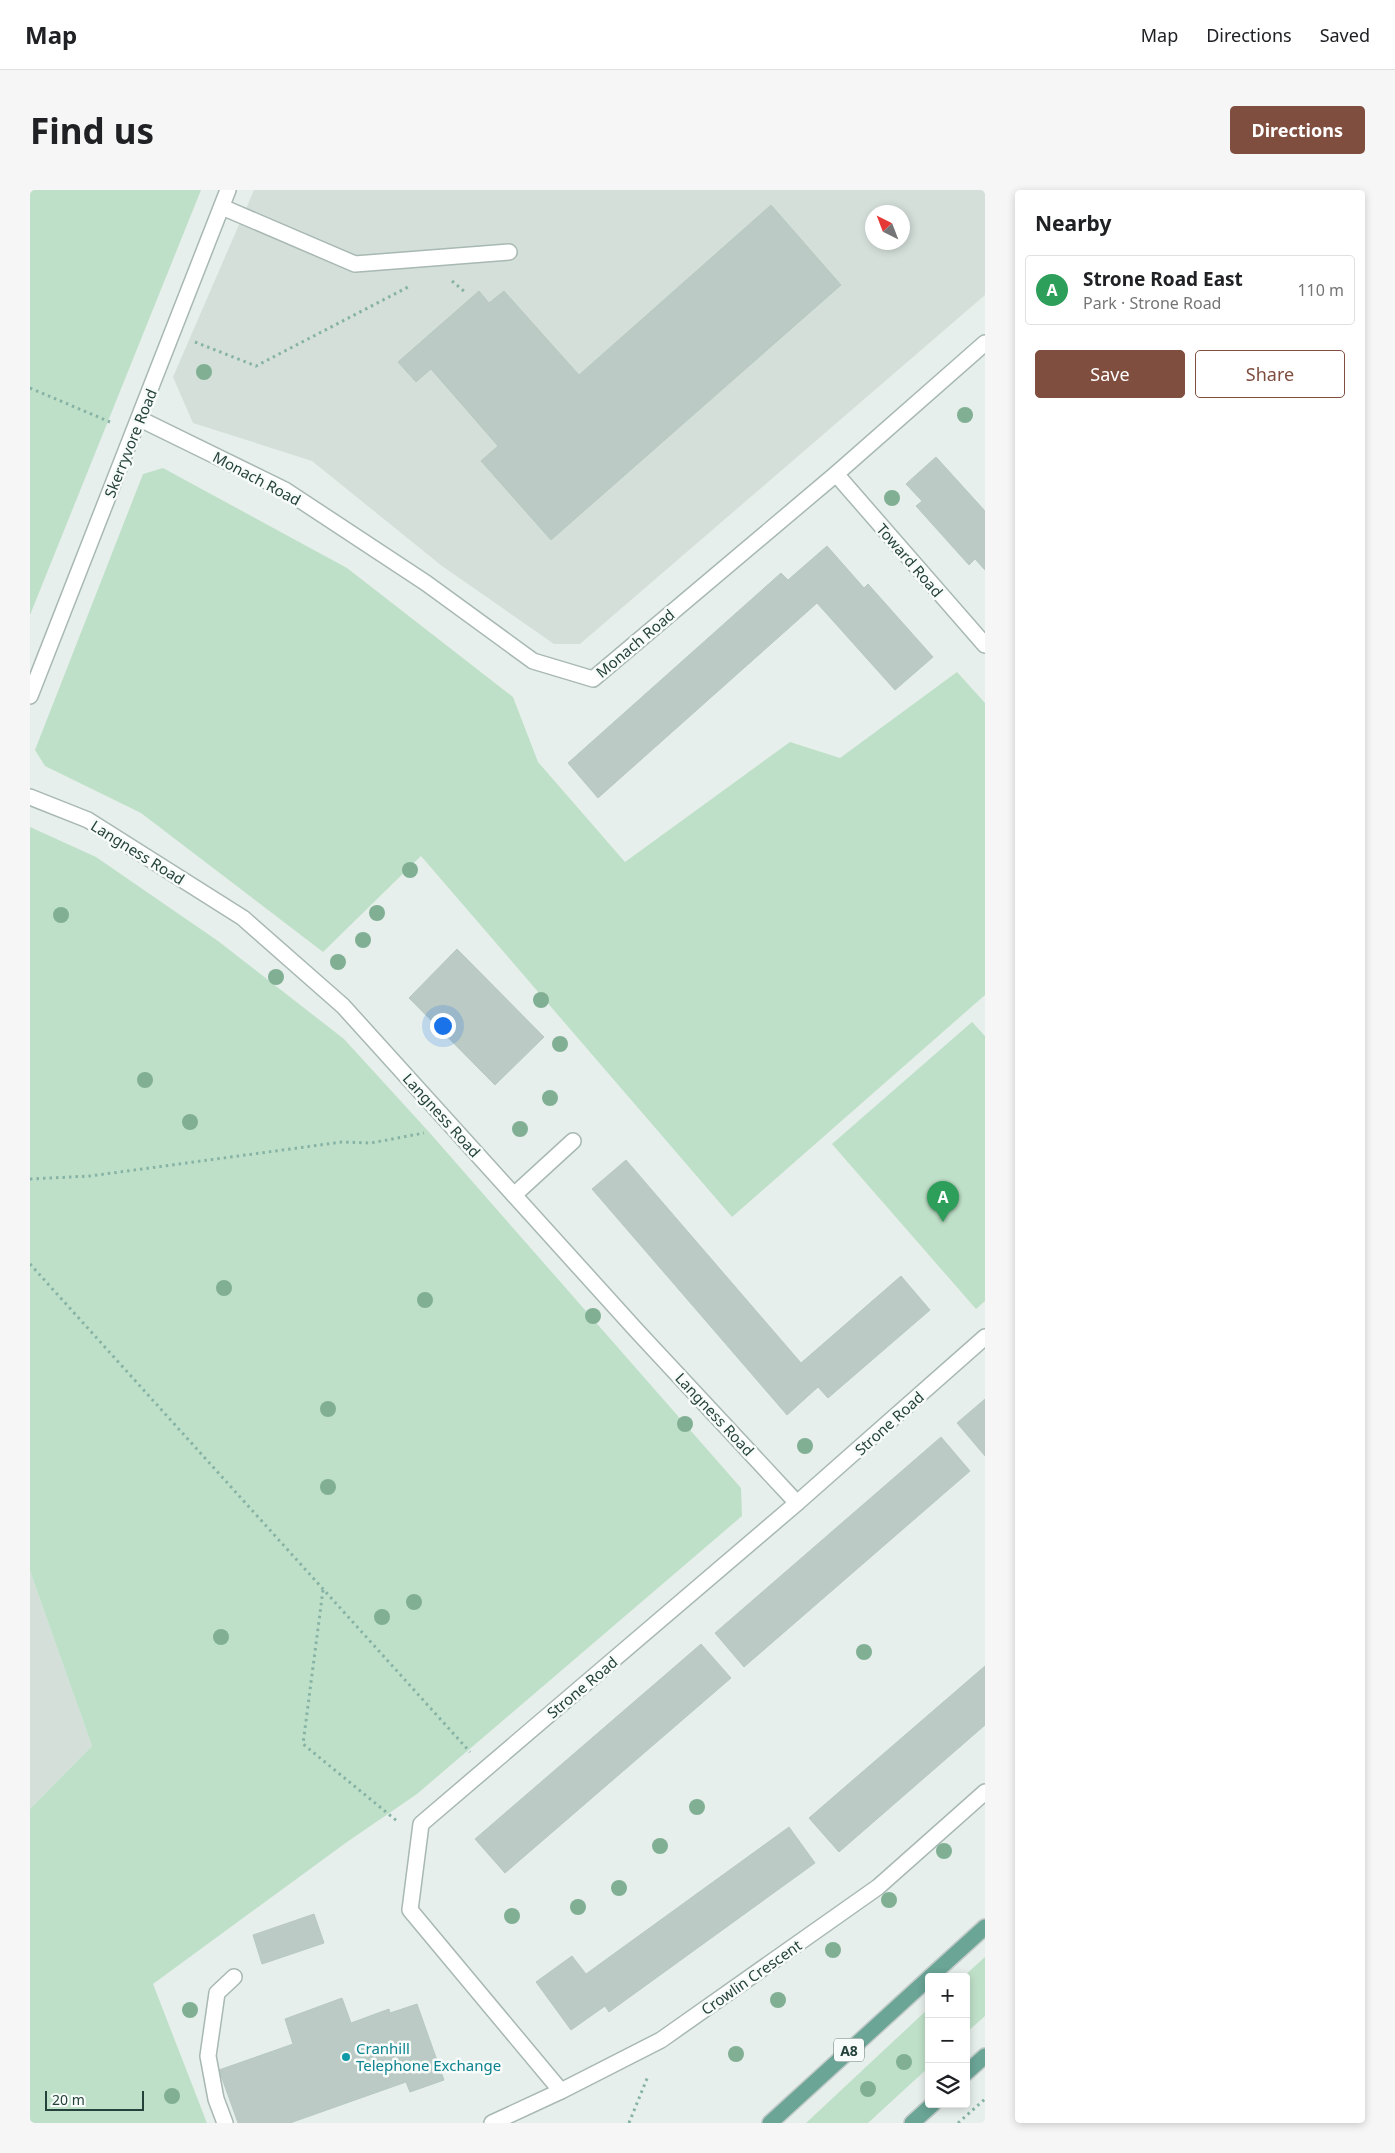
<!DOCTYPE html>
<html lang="en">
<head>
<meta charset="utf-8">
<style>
  body { margin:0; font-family:"Noto Sans",sans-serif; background:#f6f6f6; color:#202124 }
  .controls { position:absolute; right:15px; bottom:15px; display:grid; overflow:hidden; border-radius:5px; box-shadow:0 2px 8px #0003 }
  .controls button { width:45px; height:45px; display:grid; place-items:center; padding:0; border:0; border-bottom:1px solid #e0e0e0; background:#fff; color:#202124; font:25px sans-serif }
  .compass { position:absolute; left:835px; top:15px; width:45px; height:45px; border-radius:50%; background:#fff; box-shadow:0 2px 8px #0003; rotate:318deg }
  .scale { position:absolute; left:15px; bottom:12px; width:99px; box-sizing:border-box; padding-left:5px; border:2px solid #24423a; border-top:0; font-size:14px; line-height:18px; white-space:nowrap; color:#24423a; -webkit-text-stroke:4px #f7fbf9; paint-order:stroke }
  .you { position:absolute; left:412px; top:835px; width:18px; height:18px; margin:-12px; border:4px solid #fff; border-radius:50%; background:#1a73e8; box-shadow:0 0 0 8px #1a73e833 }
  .badge { display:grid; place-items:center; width:32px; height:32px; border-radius:50%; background:#7f4e3f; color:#fff; font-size:16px; font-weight:700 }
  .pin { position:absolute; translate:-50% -41px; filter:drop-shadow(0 1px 2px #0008) }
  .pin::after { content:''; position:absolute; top:26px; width:18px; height:15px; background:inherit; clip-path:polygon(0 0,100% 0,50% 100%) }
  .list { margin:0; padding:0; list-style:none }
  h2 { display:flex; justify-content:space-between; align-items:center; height:65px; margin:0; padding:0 20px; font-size:21px }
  h2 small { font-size:16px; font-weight:400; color:#757577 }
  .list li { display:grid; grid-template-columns:32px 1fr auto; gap:15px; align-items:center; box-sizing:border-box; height:70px; margin:0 10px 10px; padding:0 10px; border:1px solid #e0e0e0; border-radius:5px }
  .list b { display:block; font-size:19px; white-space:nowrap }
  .list p { margin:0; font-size:16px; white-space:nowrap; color:#757577 }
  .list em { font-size:16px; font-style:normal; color:#757577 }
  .actions { display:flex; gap:10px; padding:15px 20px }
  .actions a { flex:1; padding:11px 0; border:1px solid #7f4e3f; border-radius:5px; text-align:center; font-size:18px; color:#7f4e3f }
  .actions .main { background:#7f4e3f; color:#fff }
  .icon { flex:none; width:28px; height:28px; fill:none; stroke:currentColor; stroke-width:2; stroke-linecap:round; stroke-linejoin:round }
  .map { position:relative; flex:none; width:955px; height:1933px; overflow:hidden; border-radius:5px }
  header { display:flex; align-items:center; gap:30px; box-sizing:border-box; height:70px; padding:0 25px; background:#fff; border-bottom:1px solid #e0e0e0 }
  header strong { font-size:24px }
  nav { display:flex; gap:28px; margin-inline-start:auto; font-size:18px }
  .intro { display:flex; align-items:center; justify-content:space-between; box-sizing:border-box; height:120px; padding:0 30px }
  h1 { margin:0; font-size:35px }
  .button { padding:12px 22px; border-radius:5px; background:#7f4e3f; color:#fff; font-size:18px; font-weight:700 }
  main { display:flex; gap:30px; padding:0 30px }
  aside { flex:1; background:#fff; border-radius:5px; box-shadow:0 2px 8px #0003 }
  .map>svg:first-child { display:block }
  .built { fill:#d4dfda; fill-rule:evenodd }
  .green { fill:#bfe0c8 }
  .building { fill:#bbcac4; stroke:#b8c9c2 }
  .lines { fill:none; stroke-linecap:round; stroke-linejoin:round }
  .lane-casing { stroke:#a8b8b2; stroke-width:18 }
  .street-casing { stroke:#a8b8b2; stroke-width:18 }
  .primary-casing { stroke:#c2cac8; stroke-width:18 }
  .path { stroke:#86b3a5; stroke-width:3; stroke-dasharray:2.5 4; stroke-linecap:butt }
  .lane { stroke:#fff; stroke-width:15 }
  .street { stroke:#fff; stroke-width:15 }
  .primary { stroke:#6aa596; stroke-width:15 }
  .tree { fill:#80af93 }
  .culture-dot { fill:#0f9aa8; stroke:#f7fbf9; stroke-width:2 }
  .labels { text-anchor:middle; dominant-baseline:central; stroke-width:5; stroke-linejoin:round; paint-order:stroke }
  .shield { fill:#f7fbf9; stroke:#637a73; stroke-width:1 }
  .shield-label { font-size:14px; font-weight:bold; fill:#24423a }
  .street-label { font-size:15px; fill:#24423a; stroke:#f7fbf9 }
  .culture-label { font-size:15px; fill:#0d838f; stroke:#f7fbf9; text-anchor:start }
</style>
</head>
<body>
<header>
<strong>Map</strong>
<nav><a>Map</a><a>Directions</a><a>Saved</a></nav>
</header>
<div class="intro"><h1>Find us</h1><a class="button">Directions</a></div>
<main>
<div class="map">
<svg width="955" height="1933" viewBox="0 0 955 1933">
  <rect width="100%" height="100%" fill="#e6efeb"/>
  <g class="built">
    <path d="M224 0H955V105L550 454H524L412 376 282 271 163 233 143 187ZM842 22H872V52H842Z"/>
    <polygon points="0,1381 62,1556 0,1619"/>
  </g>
  <g class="green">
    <polygon points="0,0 171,0 0,425"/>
    <polygon points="133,278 317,378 483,507 508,572 595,672 760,552 810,568 927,482 955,513 955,805 702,1027 391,666 293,762 111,623 15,576 5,560 113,284"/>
    <polygon points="0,637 66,667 188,751 314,849 399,942 711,1298 712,1326 387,1604 317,1652 123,1794 177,1933 0,1933 0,1619 62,1556 0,1381"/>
    <polygon points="942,832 955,846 955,1111 946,1119 802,954"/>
    <polygon points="955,1767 955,1826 936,1843 936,1787 933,1787"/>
    <polygon points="899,1818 899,1877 838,1933 776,1933"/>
  </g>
  <g class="building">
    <polygon points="741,15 811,95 521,350 451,271 468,256 401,179 386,192 368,172 449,101 459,113 474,101 549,185"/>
    <polygon points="906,267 955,321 955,380 945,369 939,375 886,316 892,311 876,294"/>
    <polygon points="797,356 834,398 838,394 903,467 865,500 787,413 568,608 538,573 751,383 758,390"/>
    <polygon points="427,759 514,847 465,895 379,808"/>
    <polygon points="596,970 771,1173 871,1086 900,1120 798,1208 788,1197 757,1225 562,999"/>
    <polygon points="955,1209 955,1266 927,1233"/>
    <polygon points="911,1247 940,1281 714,1477 685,1443"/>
    <polygon points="671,1454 701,1488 475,1683 445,1649"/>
    <polygon points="955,1476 955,1535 809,1662 779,1628"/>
    <polygon points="759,1637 785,1673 579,1822 575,1816 541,1840 506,1792 542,1766 556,1784"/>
    <polygon points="284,1724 294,1753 232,1774 223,1745"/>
    <polygon points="312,1808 321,1833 359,1819 360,1823 387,1814 414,1890 380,1902 376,1892 260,1933 208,1933 189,1880 263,1854 255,1829"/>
  </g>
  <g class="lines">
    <defs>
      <g id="lane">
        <polyline points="192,17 325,74 479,62"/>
        <polyline points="484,1005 543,951"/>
        <polyline points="195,1933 186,1909 178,1866 187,1803 204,1787"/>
      </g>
      <g id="street">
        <polyline points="110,229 255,300 396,393 503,471 563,489 806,284 955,153"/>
        <polyline points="806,284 955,455"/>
        <polyline points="0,506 198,0"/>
        <polyline points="0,607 58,630 213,728 313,816 607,1141 767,1313"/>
        <polyline points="531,1901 380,1720 391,1634 767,1313 955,1147"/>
        <polyline points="462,1933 531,1901 631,1850 848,1697 955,1602"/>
      </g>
      <g id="primary">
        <polyline points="900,1787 955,1737"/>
        <polyline points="936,1883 955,1866"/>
        <polyline points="740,1933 899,1788"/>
        <polyline points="882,1933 903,1914"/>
      </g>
    </defs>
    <use href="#lane" class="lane-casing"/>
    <use href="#street" class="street-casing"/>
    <use href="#primary" class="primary-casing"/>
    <g class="path">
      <polyline points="422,91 435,102"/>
      <polyline points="165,152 226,176 380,96"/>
      <polyline points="0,198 80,232"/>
      <polyline points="0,989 60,986 312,952 341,953 394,943"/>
      <polyline points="0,1074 440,1562"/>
      <polyline points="293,1400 273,1554 367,1631"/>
      <polyline points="599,1933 618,1886"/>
      <polyline points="928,1933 955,1909"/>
    </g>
    <use href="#lane" class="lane"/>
    <use href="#street" class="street"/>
    <use href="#primary" class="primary"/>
  </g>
  <g class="tree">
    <circle cx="174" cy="182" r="8"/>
    <circle cx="935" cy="225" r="8"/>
    <circle cx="862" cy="308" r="8"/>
    <circle cx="380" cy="680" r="8"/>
    <circle cx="347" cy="723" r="8"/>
    <circle cx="31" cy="725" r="8"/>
    <circle cx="333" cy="750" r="8"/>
    <circle cx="308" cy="772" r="8"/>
    <circle cx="246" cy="787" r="8"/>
    <circle cx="511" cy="810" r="8"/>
    <circle cx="530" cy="854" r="8"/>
    <circle cx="115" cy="890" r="8"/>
    <circle cx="520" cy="908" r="8"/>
    <circle cx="160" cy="932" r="8"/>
    <circle cx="490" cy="939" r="8"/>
    <circle cx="194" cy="1098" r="8"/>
    <circle cx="395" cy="1110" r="8"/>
    <circle cx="563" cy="1126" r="8"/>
    <circle cx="298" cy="1219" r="8"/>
    <circle cx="655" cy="1234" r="8"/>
    <circle cx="775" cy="1256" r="8"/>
    <circle cx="298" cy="1297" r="8"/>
    <circle cx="384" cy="1412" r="8"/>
    <circle cx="352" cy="1427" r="8"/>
    <circle cx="191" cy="1447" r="8"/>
    <circle cx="834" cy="1462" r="8"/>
    <circle cx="667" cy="1617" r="8"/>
    <circle cx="630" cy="1656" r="8"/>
    <circle cx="914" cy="1661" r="8"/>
    <circle cx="589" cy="1698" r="8"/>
    <circle cx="859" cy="1710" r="8"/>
    <circle cx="548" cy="1717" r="8"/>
    <circle cx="482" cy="1726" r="8"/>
    <circle cx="803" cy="1760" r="8"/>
    <circle cx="748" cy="1810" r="8"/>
    <circle cx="160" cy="1820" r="8"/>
    <circle cx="706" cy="1864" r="8"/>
    <circle cx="874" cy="1872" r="8"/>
    <circle cx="838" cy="1899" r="8"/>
    <circle cx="142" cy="1906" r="8"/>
  </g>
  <circle class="culture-dot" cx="316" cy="1867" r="5"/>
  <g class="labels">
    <rect class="shield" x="804" y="1848.5" width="30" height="23" rx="4"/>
    <g class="shield-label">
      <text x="819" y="1860">A8</text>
    </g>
    <g class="street-label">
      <text transform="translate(100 253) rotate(-68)">Skerryvore Road</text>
      <text transform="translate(227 288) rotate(28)">Monach Road</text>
      <text transform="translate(880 370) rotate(49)">Toward Road</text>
      <text transform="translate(605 453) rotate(-40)">Monach Road</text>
      <text transform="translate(108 662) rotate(32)">Langness Road</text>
      <text transform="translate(412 925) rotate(48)">Langness Road</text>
      <text transform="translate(685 1224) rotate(47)">Langness Road</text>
      <text transform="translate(859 1233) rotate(-42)">Strone Road</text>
      <text transform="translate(552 1497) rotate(-40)">Strone Road</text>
      <text transform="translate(721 1787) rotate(-35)">Crowlin Crescent</text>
    </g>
    <g class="culture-label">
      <text x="326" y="1858">Cranhill<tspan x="326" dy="17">Telephone Exchange</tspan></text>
    </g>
  </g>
</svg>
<div class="controls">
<button>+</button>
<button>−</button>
<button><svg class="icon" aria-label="layers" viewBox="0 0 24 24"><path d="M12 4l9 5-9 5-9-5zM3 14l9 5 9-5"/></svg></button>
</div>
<svg class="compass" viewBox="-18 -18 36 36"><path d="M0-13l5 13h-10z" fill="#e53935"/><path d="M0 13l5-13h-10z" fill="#757577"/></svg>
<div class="scale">20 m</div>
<div class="you"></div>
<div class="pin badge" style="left:913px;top:1032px;background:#2e9e5b">A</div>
</div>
<aside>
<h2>Nearby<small></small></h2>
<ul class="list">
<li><span class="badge" style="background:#2e9e5b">A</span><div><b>Strone Road East</b><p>Park · Strone Road</p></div><em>110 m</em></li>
</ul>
<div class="actions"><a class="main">Save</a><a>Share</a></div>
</aside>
</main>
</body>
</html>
